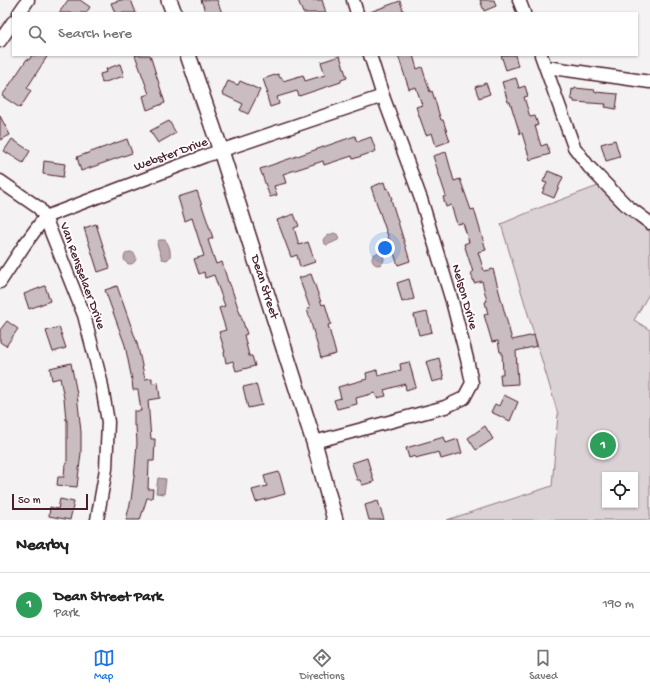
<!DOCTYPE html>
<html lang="en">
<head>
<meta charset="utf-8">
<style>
  body { margin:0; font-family:"Gochi Hand",sans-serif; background:#f6f6f6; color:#222 }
  .controls { position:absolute; right:12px; bottom:12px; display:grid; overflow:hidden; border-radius:0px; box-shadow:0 1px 3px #0004 }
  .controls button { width:36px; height:36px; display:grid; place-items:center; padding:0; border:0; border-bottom:1px solid #e0e0e0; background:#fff; color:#222; font:20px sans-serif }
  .scale { position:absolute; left:12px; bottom:10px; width:76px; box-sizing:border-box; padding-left:4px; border:2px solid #4a1f2b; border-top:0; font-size:11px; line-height:14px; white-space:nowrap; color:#4a1f2b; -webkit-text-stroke:3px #fff; paint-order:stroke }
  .you { position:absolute; left:385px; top:248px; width:14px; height:14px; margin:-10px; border:3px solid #fff; border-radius:50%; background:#1a73e8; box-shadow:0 0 0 6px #1a73e833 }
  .badge { display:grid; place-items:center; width:26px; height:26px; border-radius:50%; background:#1a73e8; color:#fff; font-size:13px; font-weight:700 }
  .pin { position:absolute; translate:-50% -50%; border:2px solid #fff; box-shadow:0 1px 4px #0006 }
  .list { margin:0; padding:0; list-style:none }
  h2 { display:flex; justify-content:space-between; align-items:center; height:52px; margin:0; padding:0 16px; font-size:17px }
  h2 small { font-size:13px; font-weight:400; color:#767676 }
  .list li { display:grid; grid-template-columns:26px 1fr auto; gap:12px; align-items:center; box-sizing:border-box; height:64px; padding:0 16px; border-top:1px solid #e0e0e0 }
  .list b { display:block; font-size:15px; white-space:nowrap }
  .list p { margin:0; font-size:13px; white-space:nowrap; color:#767676 }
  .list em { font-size:13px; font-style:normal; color:#767676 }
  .icon { flex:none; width:22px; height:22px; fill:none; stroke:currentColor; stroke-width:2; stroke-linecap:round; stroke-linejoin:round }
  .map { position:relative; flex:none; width:650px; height:520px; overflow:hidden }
  .search { position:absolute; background:#fff; box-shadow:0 1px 3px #0004; left:12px; right:12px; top:12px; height:44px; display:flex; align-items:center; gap:10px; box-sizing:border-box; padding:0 14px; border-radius:0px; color:#767676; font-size:15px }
  .sheet { height:116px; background:#fff }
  nav { display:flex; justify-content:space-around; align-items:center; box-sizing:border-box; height:56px; border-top:1px solid #e0e0e0; background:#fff; font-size:11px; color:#767676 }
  nav a { display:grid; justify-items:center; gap:2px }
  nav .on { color:#1a73e8 }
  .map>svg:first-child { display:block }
  .green { fill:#dbd2d5; stroke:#927880; fill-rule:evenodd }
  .water { fill:#baa9ae; stroke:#8d727a }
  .building { fill:#cabdc1; stroke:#4a1f2b }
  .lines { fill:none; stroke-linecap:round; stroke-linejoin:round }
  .minor-casing { stroke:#4a1f2b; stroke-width:15 }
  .tertiary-casing { stroke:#4a1f2b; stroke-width:18 }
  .minor { stroke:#fff; stroke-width:12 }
  .tertiary { stroke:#fff; stroke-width:15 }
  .labels { text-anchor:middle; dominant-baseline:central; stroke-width:3.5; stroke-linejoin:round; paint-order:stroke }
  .street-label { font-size:13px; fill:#4a1f2b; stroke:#fff }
</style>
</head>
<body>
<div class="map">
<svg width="650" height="520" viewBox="0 0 650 520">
  <rect width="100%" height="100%" fill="#f4f2f2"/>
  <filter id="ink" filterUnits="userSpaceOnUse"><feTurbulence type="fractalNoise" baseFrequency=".025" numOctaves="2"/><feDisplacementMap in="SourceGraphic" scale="8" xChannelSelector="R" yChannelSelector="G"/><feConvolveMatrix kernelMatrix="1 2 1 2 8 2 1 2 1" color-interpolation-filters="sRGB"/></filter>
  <g filter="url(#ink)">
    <path class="green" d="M598 186 619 207 650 232V292L634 320 650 330V520H447L552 486 558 414 501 224 539 208ZM605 475H635V505H605Z"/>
    <g class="water">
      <polygon points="334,233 338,235 339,237 338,240 327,245 324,243 323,240 325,237"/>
      <path d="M159 240H165C169 244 171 251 170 257L167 260 162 259 157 244Z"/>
      <circle cx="130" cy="258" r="6"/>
      <circle cx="378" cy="259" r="6"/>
      <polygon points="158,478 166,479 164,494 156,493"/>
    </g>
    <g class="building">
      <polygon points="68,0 80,0 90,7 86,13 59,13"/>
      <polygon points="121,0 131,0 136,13 115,13 111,3"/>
      <polygon points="201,0 217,0 222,13 206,13"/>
      <polygon points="298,0 322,0 326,13 303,13"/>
      <polygon points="480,0 494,0 496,6 484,11"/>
      <polygon points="400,1 404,13 371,13 370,12"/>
      <polygon points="32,55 48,55 27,88 31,91 20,108 2,96 27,59 29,60"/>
      <polygon points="135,55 150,55 165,103 147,110 143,96 149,94"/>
      <polygon points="398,55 413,55 417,69 422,67 430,92 432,91 441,120 443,120 450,141 436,146 432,133 426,135 416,107 422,105 416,87 409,89"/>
      <polygon points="501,55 515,55 518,66 506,70"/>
      <polygon points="340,56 347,78 341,80 341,82 299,96 297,91 277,97 279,104 270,107 266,93 268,94 263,79 278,74 280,78 282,78 283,81 303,75 305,81 325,75 321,62"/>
      <polygon points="120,64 124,76 102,83 100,74 107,72 106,69"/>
      <polygon points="516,78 519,88 525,86 528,96 524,97 530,117 535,116 538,125 535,126 541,146 547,144 550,154 530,160 522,133 520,134 510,102 508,102 502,82"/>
      <polygon points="228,81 238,85 240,81 260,90 248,114 240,110 243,104 222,94"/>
      <polygon points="486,83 490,94 479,98 475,87"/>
      <polygon points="575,88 595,90 595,92 618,94 616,109 605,107 606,104 574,102 574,100 571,99 572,89 574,90"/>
      <polygon points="0,116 10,135 0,140"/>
      <polygon points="169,121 176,133 158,143 150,131"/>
      <polygon points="355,136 357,142 371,137 376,151 353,159 352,156 324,165 323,161 283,174 286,183 274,186 277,195 270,197 260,169"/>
      <polygon points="12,139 30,151 23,163 4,151"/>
      <polygon points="127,139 132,153 81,171 77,157"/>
      <polygon points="615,140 620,157 606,161 601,144"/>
      <polygon points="446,152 454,181 460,179 471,210 474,209 486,250 478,252 484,271 493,269 512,340 534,335 537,346 516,351 518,384 501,385 500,374 503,374 502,352 500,352 498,341 492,342 484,315 488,314 485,302 487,301 482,281 474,283 471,272 473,272 464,244 469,242 463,223 457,224 451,205 446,207 443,197 446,196 433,156"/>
      <polygon points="44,161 65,164 63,177 43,174"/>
      <polygon points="548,171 563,177 554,198 542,193 547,183 543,182"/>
      <polygon points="384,182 386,189 388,188 392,199 391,199 410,261 398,265 371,187"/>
      <polygon points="197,191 213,238 208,240 216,264 222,262 228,282 229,282 231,287 247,334 244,335 249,356 252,356 255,366 236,371 233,361 226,363 224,352 225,352 219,332 226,330 219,308 225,306 214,275 205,278 204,272 199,274 194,259 204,256 192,218 185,221 178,197"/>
      <polygon points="294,214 299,226 294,228 299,245 308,242 315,262 300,267 297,255 291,257 277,220"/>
      <polygon points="96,224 110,268 98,272 84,228"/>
      <polygon points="311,274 322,305 325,304 331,324 328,325 336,354 321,358 307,309 310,308 299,278"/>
      <polygon points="409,279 414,299 402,302 397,283"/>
      <polygon points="45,286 50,301 29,309 24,294"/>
      <polygon points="117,286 137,343 145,379 152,378 152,383 158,382 160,398 148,400 151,439 155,439 154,461 149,461 148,489 153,489 152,498 147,498 140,520 126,520 131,500 135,468 137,443 136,426 134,426 134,411 141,411 138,390 133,390 132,380 125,345 105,290"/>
      <polygon points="427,312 432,332 419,335 414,315"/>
      <polygon points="7,321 18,329 6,346 0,342 0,330"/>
      <polygon points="59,327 66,348 53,352 46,331"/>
      <polygon points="439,358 444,379 432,382 426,362"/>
      <polygon points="409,362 416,387 406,390 405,384 384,390 386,396 377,398 375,393 356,398 357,404 337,409 334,400 341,398 338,387 367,379 366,373 377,370 378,376 401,370 400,364"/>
      <polygon points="71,363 77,394 81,432 81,453 77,487 57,485 58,477 64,477 65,464 67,464 67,420 66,420 64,398 60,378 52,380 50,368"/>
      <polygon points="256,384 262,405 248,408 243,387"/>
      <polygon points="504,395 518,402 510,421 491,412 495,404 499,406"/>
      <polygon points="485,426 493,439 476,450 468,438"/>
      <polygon points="444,437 446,443 458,439 462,453 441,459 439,452 415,458 415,456 409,458 406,448"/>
      <polygon points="367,458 374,482 362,485 360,480 357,480 352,463"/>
      <polygon points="279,472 285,494 256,502 252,490 267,486 264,476"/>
      <polygon points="60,499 74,502 70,520 49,516 50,507 58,509"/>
      <polygon points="378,501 384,520 369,520 365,505"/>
    </g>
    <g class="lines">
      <defs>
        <g id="minor">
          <polyline points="353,0 357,13"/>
          <polyline points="519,0 524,13"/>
          <polyline points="19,13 28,0"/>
          <polyline points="0,41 13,22"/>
          <polyline points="541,55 574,147 589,167 626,205 650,223"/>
          <polyline points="546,67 650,82"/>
          <polyline points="0,181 39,208 45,217 84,315 101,381 108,422 106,469 97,520"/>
          <polyline points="0,282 25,244 45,217 205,156 383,96"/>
          <polyline points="314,442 445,407 464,398 472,383 467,359 452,301 421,199 383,96 370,55"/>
        </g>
        <g id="tertiary">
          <polyline points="169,0 174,13"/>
          <polyline points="188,55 221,151 314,442 335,520"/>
        </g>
      </defs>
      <use href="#minor" class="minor-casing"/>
      <use href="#tertiary" class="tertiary-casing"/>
      <use href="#minor" class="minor"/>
      <use href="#tertiary" class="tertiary"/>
    </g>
  </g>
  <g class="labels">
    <g class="street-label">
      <text transform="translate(171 155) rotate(-20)">Webster Drive</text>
      <text transform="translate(82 276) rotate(70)">Van Rensselaer Drive</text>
      <text transform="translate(264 287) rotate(72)">Dean Street</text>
      <text transform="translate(464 297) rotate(74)">Nelson Drive</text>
    </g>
  </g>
</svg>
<div class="controls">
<button><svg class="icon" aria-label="locate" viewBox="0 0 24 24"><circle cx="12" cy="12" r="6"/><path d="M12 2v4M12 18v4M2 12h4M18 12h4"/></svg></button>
</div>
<div class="scale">50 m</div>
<div class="you"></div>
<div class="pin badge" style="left:603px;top:445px;background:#2e9e5b">1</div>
<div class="search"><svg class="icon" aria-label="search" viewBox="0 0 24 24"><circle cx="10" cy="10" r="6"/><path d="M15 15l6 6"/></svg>Search here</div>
</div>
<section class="sheet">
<h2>Nearby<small></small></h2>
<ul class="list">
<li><span class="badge" style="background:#2e9e5b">1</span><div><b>Dean Street Park</b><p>Park</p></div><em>190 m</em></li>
</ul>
</section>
<nav>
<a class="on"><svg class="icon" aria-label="map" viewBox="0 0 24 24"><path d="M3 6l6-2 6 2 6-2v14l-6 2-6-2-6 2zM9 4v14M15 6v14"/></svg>Map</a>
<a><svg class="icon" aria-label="directions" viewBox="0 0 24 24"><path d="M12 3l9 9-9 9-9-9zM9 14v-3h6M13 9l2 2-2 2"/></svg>Directions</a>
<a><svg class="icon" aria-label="saved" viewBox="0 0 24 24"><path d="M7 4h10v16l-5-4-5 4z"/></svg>Saved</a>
</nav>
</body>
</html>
